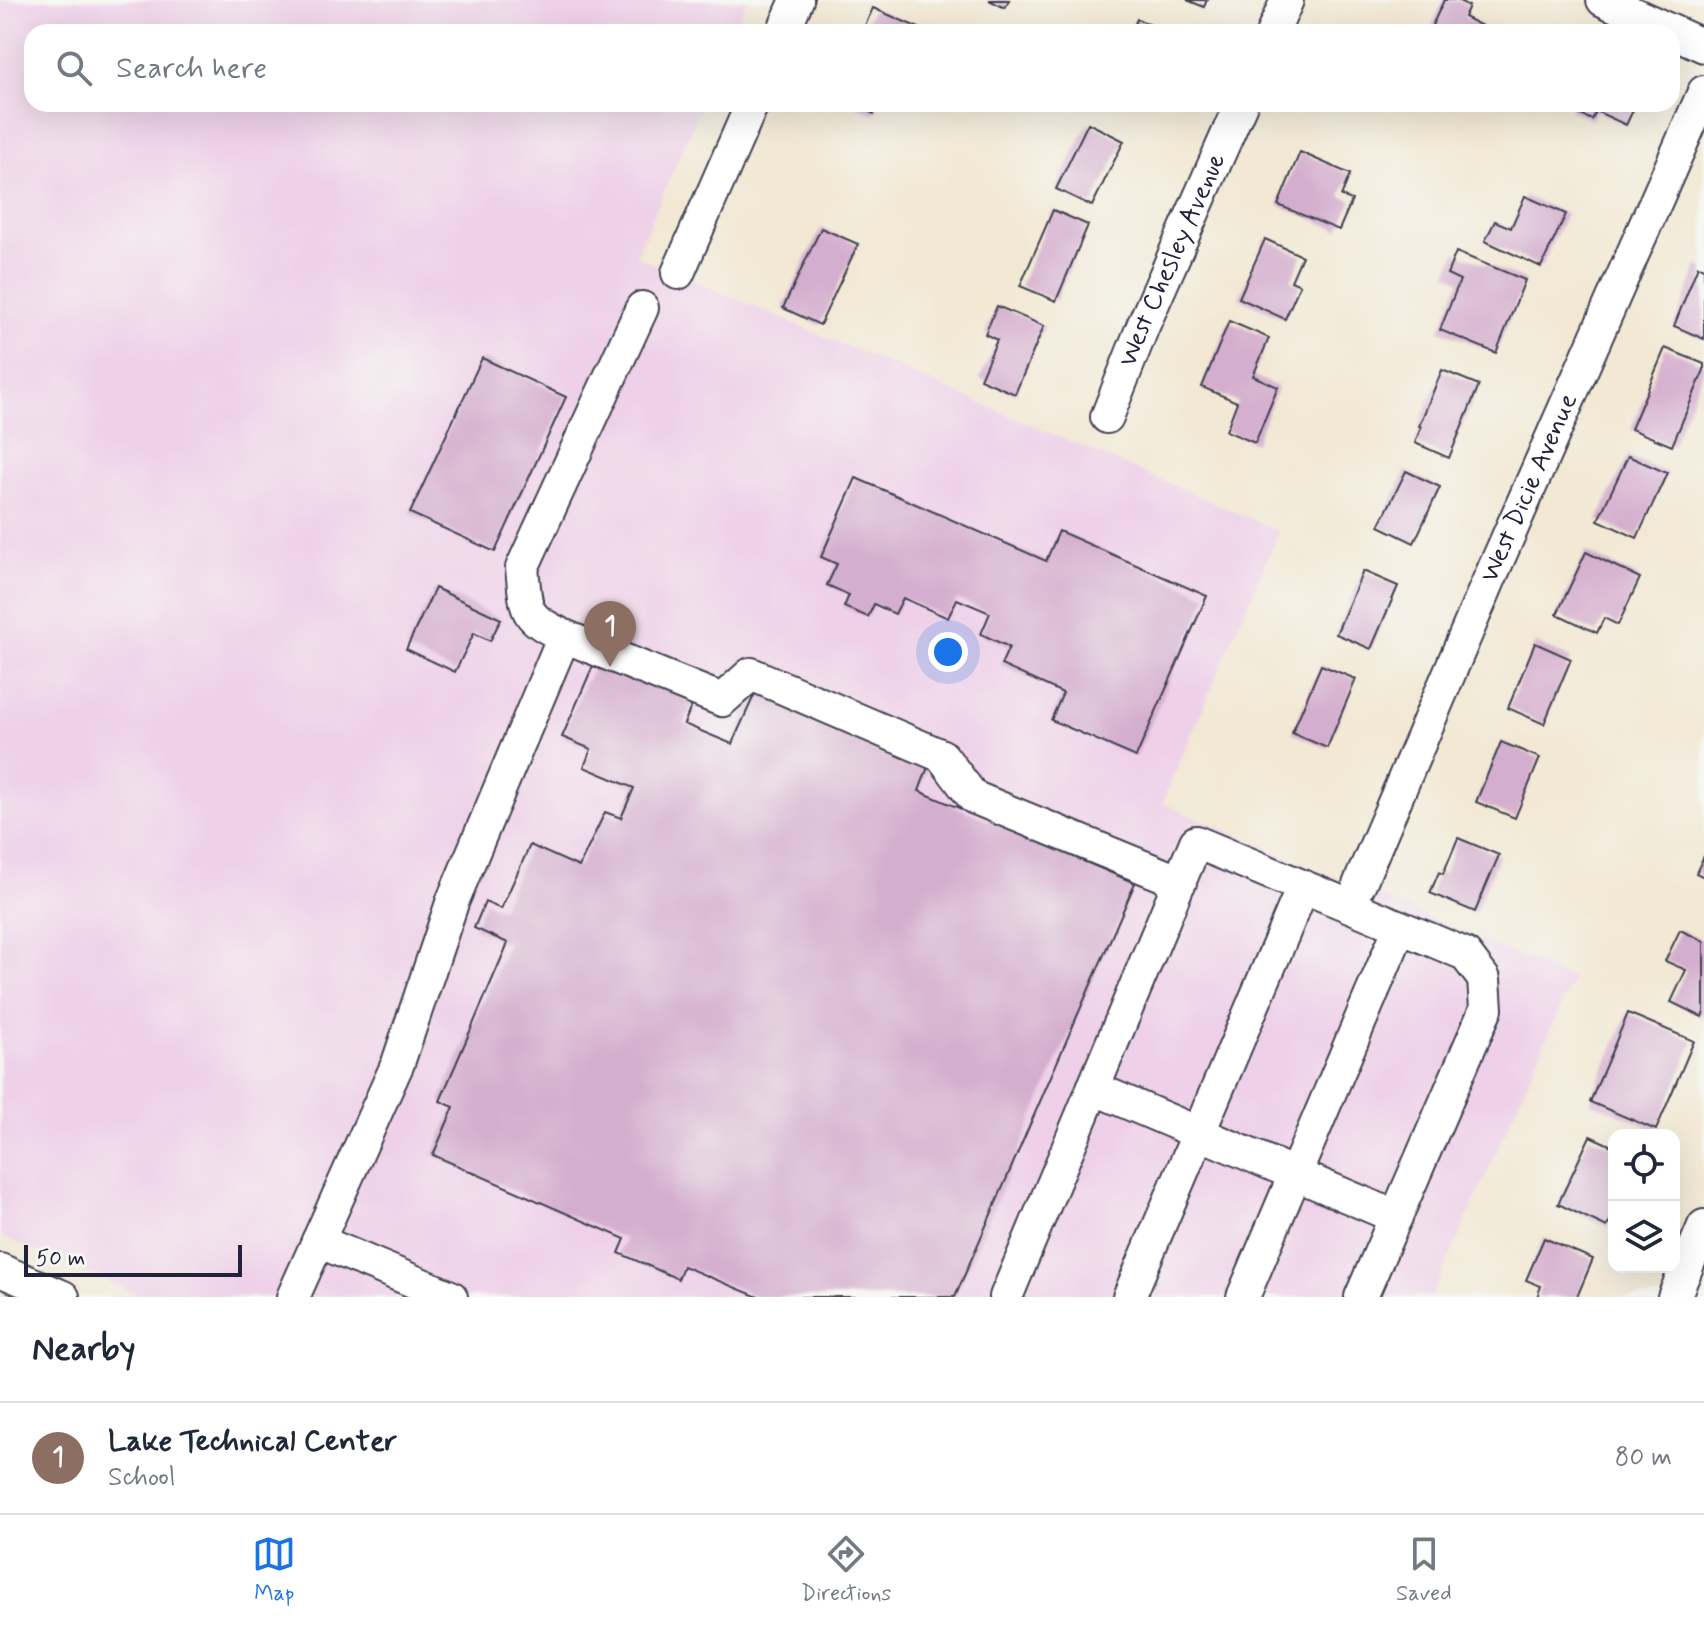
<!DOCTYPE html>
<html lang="en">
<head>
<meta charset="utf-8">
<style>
  body { margin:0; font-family:Mynerve,sans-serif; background:#f2f2f3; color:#1f2937 }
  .controls { position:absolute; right:24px; bottom:24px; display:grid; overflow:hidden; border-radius:16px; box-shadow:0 8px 32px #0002 }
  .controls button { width:72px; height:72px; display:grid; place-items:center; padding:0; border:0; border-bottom:2px solid #e0e1e3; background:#fff; color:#1f2937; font:40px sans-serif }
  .scale { position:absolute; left:24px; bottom:20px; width:218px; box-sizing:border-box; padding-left:8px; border:4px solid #22223b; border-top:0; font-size:22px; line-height:28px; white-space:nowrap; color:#22223b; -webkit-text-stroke:6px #f6f6f2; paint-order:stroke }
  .you { position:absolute; left:948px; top:652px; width:28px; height:28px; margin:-20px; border:6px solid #fff; border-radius:50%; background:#1a73e8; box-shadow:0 0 0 12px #1a73e833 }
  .badge { display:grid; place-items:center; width:52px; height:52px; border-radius:50%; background:#1a73e8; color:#fff; font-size:26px; font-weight:700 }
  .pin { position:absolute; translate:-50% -66px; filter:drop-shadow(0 2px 4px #0008) }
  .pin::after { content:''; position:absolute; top:42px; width:28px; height:24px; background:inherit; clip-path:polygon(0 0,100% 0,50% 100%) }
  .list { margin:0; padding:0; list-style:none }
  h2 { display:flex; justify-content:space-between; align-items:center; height:104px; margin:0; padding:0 32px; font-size:34px }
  h2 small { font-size:26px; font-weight:400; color:#747a83 }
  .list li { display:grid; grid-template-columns:52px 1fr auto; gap:24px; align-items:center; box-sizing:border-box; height:112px; padding:0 32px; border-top:2px solid #e0e1e3 }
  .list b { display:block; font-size:30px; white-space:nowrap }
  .list p { margin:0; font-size:26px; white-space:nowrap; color:#747a83 }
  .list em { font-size:26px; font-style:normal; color:#747a83 }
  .icon { flex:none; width:44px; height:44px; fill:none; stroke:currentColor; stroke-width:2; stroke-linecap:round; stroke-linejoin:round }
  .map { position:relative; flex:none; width:1704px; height:1297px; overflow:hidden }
  .search { position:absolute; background:#fff; box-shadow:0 8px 32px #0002; left:24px; right:24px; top:24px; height:88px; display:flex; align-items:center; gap:20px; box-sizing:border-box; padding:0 28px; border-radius:24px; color:#747a83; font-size:30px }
  .sheet { height:216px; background:#fff }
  nav { display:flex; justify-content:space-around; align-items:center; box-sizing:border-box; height:112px; border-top:2px solid #e0e1e3; background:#fff; font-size:22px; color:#747a83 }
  nav a { display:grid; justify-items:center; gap:4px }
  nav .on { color:#1a73e8 }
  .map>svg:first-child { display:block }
  .built { fill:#eed0e8 }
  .building { fill:#d4aece }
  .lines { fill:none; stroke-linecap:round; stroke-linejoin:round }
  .minor-casing { stroke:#414052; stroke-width:36 }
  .minor { stroke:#fff; stroke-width:32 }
  .labels { text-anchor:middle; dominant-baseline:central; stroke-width:7; stroke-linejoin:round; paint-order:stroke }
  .street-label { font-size:26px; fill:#22223b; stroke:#f6f6f2 }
</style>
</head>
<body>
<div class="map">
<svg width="1704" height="1297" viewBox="0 0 1704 1297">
  <rect width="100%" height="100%" fill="#f6f6f2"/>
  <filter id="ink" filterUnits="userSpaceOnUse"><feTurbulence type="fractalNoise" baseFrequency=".0125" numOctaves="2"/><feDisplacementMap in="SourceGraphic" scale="16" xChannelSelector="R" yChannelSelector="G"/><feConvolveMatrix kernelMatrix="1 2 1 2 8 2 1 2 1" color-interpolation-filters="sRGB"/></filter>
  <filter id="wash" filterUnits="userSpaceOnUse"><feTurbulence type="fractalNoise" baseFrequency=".006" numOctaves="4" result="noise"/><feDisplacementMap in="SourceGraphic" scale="32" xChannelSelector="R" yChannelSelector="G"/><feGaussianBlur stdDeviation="1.8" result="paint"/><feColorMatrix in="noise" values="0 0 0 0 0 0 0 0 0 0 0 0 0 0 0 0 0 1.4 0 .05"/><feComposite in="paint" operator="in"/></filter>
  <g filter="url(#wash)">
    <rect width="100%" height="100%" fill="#f2e8d3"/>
    <polygon class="built" points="0,0 747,0 733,32 32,32 32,104 702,104 636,256 1279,531 1162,803 1573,979 1432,1297 144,1297 0,1236"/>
    <g id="blocks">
      <g class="building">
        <polygon points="989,0 1009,0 1005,8"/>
        <polygon points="1187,0 1207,0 1204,7"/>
        <polygon points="1444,0 1457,0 1469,6 1464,17 1482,26 1479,32 1429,32"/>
        <polygon points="873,8 928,32 862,32"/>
        <polygon points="1137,19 1168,32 1131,32"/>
        <polygon points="852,104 879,104 874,114"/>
        <polygon points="1572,104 1636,104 1626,125 1596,111 1592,120 1569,110"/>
        <polygon points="1088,123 1124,141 1092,206 1056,189"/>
        <polygon points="1300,152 1350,174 1341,196 1352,200 1339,230 1278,205"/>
        <polygon points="1525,196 1566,214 1541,267 1485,241 1495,221 1511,228"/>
        <polygon points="1053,210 1088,225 1056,301 1020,286"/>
        <polygon points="821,228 858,244 820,325 783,308"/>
        <polygon points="1265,239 1302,256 1291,281 1300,285 1285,319 1239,298"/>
        <polygon points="1456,252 1525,280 1496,353 1440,330 1460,280 1447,274"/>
        <polygon points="1698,266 1704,268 1704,339 1674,326"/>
        <polygon points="997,306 1044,326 1015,394 980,379 997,340 985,334"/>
        <polygon points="1229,321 1269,338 1253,376 1278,387 1255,443 1226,431 1237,402 1202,387"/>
        <polygon points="1665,348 1704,364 1704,370 1672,446 1631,429"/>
        <polygon points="482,358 566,397 495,552 410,513"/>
        <polygon points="1442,370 1479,385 1449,458 1415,443 1421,427 1419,426"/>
        <polygon points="1628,456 1667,473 1637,538 1598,520"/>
        <polygon points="1406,471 1440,487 1414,543 1379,526"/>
        <polygon points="856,478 1046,561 1059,531 1207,596 1136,757 1051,720 1063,693 1001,665 1009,647 981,634 990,613 957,599 948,618 903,598 895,614 874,604 868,617 844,607 849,595 827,585 837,564 821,557"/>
        <polygon points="1586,552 1640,578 1618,625 1604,618 1597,633 1557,614"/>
        <polygon points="1363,571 1398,586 1371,649 1336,634"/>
        <polygon points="435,588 501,619 490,641 474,633 455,672 406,649"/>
        <polygon points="1535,643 1571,659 1544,724 1508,708"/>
        <polygon points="595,661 693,702 684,724 732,744 756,691 929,764 919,791 1135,883 955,1297 758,1297 683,1266 678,1279 619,1253 625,1239 433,1155 454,1107 440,1101 508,943 474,928 485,902 501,909 530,845 579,867 605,812 621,818 634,788 584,767 591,749 562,737"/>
        <polygon points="1321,665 1356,679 1327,748 1292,733"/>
        <polygon points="1501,742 1540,758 1515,818 1476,802"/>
        <polygon points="1458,838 1499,855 1475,912 1430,893 1439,872 1443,874"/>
        <polygon points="1704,856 1704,877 1696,873"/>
        <polygon points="1680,930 1704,941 1704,1012 1702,1017 1671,1002 1686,970 1665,961"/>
        <polygon points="1628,1013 1694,1041 1656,1130 1590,1102"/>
        <polygon points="1590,1136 1614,1147 1614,1213 1607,1227 1558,1204"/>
        <polygon points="1544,1238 1593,1259 1577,1297 1537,1297 1541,1286 1526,1280"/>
      </g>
    </g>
  </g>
  <g filter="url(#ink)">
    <use href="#blocks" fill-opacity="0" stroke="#414052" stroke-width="2"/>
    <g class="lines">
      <defs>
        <g id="minor">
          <polyline points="1603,0 1704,46"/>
          <polyline points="783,32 797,0"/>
          <polyline points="1273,32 1287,0"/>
          <polyline points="678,273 752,104"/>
          <path id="s1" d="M1107 417 1143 326 1241 104"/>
          <polyline points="564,636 722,700 751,674 942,756 973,797 1180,882"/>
          <path id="s2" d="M1359 885 1489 580 1704 92"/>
          <polyline points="1093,1088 1396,1217"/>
          <polyline points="318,1241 451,1297"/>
          <polyline points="0,1270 63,1297"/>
          <path d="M293 1297 398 1063 453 900 564 636C522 616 527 612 522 568L642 308"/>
          <polyline points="1006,1297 1196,842 1465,954 1484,979 1486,1009 1361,1297"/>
          <polyline points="1129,1297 1303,887"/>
          <polyline points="1243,1297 1400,927"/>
          <polyline points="1674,1297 1704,1226"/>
        </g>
      </defs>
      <use href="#minor" class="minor-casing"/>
      <use href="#minor" class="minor"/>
    </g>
  </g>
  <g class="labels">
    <g class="street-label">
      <text stroke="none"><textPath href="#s1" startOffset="170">West Chesley Avenue</textPath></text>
      <text stroke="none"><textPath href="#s2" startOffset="432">West Dicie Avenue</textPath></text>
    </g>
  </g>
</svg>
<div class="controls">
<button><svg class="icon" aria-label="locate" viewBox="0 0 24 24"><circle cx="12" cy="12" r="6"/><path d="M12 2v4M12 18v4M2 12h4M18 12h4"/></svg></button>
<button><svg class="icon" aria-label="layers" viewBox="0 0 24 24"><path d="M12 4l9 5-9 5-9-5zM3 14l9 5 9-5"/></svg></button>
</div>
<div class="scale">50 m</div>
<div class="you"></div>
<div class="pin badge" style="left:610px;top:667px;background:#8d6e63">1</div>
<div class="search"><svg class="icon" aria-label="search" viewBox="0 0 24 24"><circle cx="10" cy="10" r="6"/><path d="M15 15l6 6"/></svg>Search here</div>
</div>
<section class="sheet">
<h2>Nearby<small></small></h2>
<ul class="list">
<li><span class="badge" style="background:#8d6e63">1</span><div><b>Lake Technical Center</b><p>School</p></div><em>80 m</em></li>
</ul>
</section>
<nav>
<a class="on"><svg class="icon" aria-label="map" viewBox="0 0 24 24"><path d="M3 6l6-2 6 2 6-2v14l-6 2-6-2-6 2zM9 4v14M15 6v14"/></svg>Map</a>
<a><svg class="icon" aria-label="directions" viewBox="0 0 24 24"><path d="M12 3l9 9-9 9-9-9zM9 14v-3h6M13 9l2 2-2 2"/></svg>Directions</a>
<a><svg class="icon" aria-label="saved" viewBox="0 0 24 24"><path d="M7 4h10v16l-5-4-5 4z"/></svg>Saved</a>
</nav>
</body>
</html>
